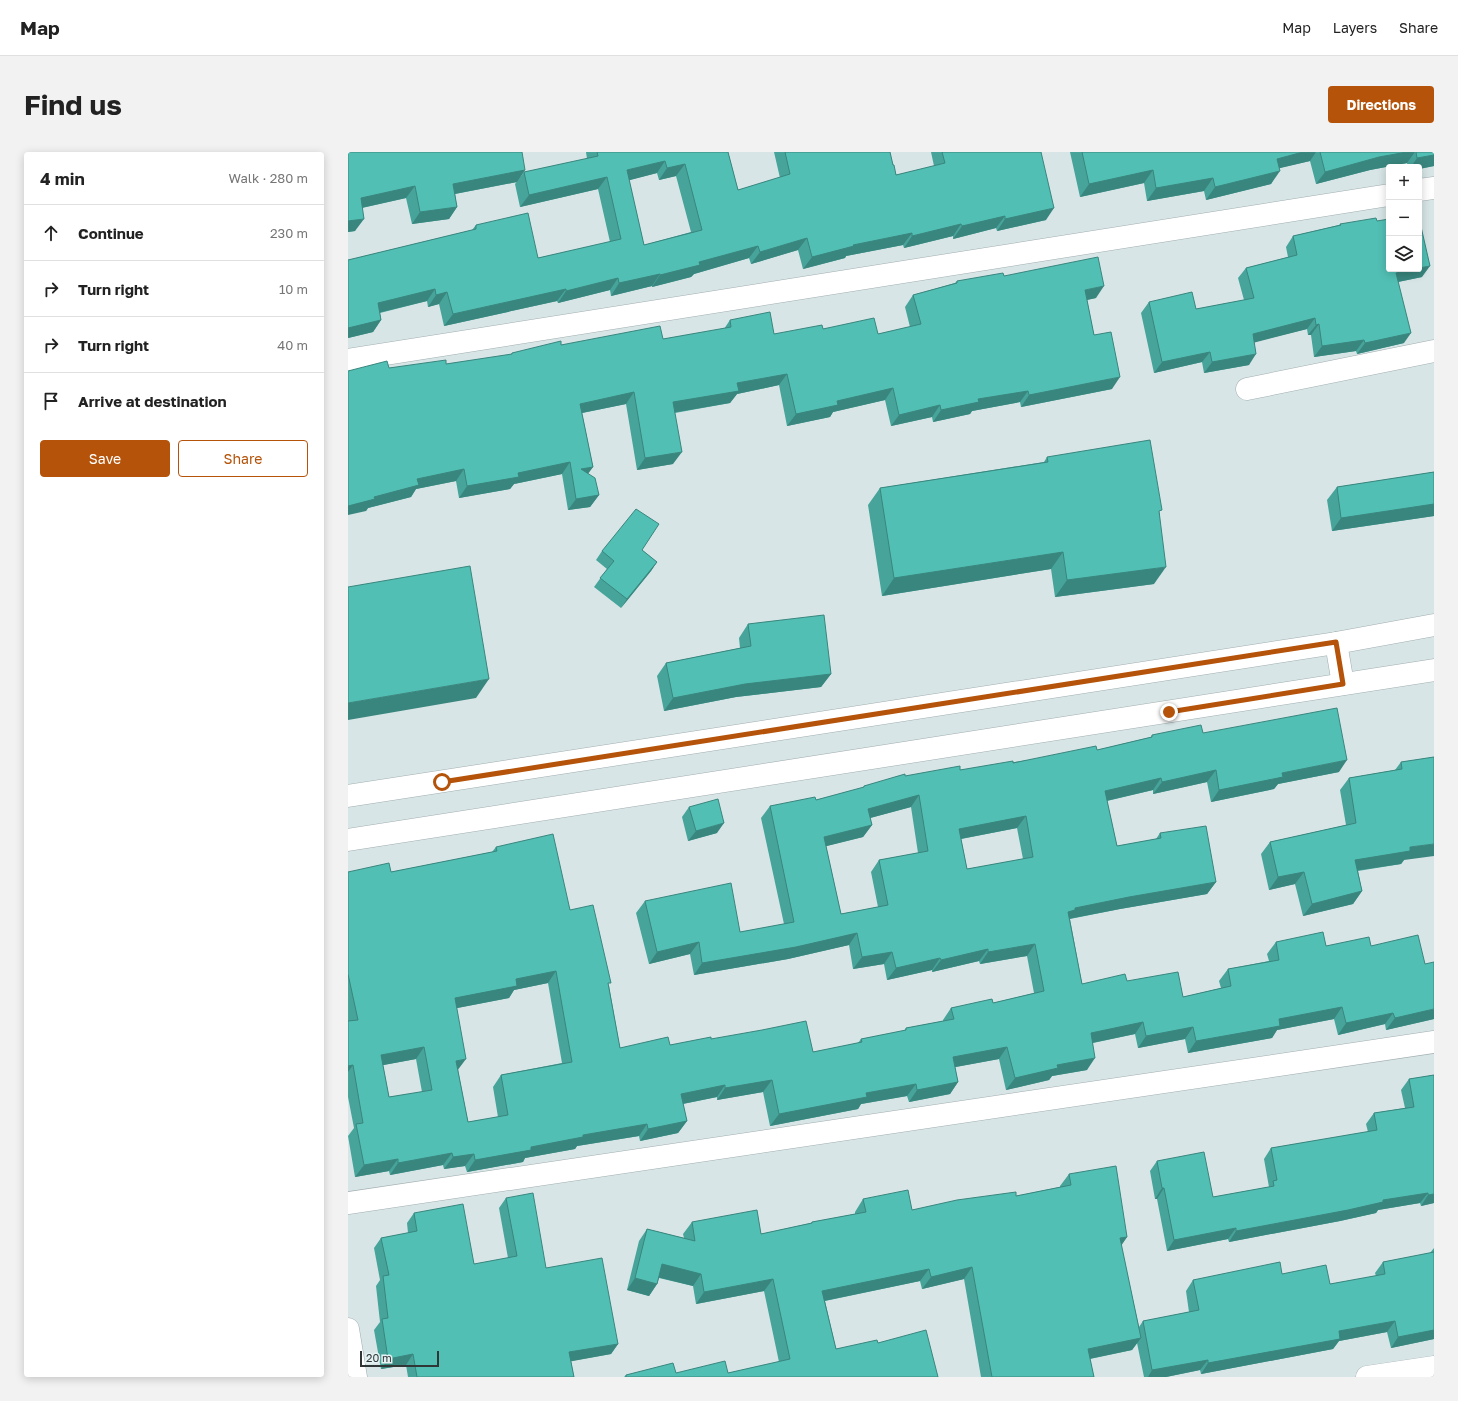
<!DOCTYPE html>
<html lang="en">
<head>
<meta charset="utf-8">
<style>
  body { margin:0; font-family:"Golos Text",sans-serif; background:#f2f2f2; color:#222 }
  .controls { position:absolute; right:12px; top:12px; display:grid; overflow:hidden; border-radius:4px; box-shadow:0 2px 10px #0003 }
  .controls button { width:36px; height:36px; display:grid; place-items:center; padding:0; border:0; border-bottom:1px solid #e0e0e0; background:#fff; color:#222; font:20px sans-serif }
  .scale { position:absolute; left:12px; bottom:10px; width:79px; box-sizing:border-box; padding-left:4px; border:2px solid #303636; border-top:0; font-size:11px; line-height:14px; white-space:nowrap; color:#303636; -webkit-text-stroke:3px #e4f2f3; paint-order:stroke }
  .stop { position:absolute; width:12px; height:12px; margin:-9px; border:3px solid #b45309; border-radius:50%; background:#fff }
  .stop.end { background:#b45309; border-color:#fff; box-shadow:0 1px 4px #0008 }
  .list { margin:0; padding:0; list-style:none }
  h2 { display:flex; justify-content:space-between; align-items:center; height:52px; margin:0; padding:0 16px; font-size:17px }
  h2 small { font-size:13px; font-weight:400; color:#767676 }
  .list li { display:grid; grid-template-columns:26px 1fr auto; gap:12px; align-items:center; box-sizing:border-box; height:56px; padding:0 16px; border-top:1px solid #e0e0e0 }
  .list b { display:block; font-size:15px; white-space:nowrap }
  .list em { font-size:13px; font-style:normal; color:#767676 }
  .actions { display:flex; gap:8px; padding:12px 16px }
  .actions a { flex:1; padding:9px 0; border:1px solid #b45309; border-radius:4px; text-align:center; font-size:14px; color:#b45309 }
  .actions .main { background:#b45309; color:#fff }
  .icon { flex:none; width:22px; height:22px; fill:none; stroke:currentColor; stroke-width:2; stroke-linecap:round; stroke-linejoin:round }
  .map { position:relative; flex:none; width:1086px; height:1225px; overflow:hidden; border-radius:4px }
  header { display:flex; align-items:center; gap:24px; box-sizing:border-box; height:56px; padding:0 20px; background:#fff; border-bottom:1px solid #e0e0e0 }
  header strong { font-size:19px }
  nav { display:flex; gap:22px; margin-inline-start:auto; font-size:14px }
  .intro { display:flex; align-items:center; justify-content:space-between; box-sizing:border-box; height:96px; padding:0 24px }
  h1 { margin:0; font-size:28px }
  .button { padding:10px 18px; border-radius:4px; background:#b45309; color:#fff; font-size:14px; font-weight:700 }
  main { display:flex; gap:24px; padding:0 24px }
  aside { flex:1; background:#fff; border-radius:4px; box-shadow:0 2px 10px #0003 }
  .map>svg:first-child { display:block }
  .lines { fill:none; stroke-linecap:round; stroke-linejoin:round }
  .minor-casing { stroke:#a2aeb0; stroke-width:23 }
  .minor { stroke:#fff; stroke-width:22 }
  .wall { fill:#47a49b; fill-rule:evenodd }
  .shaded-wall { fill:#39867e }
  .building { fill:#52bfb4; stroke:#39867e; fill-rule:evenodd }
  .route { stroke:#b45309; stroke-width:5 }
</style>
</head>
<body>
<header>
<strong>Map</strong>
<nav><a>Map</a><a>Layers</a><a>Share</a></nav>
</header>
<div class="intro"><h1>Find us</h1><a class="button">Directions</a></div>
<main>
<aside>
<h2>4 min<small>Walk · 280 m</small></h2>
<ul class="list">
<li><svg class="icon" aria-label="ahead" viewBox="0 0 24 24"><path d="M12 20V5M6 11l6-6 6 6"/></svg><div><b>Continue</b></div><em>230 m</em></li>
<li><svg class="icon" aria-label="right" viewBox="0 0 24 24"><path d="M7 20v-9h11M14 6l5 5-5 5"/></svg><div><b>Turn right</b></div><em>10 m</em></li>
<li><svg class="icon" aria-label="right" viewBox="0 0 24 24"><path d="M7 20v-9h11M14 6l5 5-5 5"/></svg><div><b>Turn right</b></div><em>40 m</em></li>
<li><svg class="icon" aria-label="arrive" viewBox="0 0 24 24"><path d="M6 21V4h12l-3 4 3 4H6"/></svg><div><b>Arrive at destination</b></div></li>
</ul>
<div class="actions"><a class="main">Save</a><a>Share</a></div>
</aside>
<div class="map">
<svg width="1086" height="1225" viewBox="0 0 1086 1225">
  <rect width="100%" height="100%" fill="#d7e5e6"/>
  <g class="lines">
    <defs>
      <g id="minor">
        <polyline points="1071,38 1086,36"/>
        <polyline points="0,208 1041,43"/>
        <polyline points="899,237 1086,199"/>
        <polyline points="988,491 995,532"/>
        <polyline points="0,644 988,491 1086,473"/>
        <polyline points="0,688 1086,518"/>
        <polyline points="0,1051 1086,890"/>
        <polyline points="0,1177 8,1225"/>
        <polyline points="1019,1225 1086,1215"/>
      </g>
    </defs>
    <use href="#minor" class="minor-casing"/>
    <use href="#minor" class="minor"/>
  </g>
  <g class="wall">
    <polygon points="0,0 177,18 169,30 107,42 109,55 101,67 64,72 58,46 14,56 7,79 0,80"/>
    <path d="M238 0H380L390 38 432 26 426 0H542L545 13 548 23 586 14 583 0H693L698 68 649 79 648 76 605 87V84L556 96 555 93 498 104 497 106 455 117 450 98 403 112 401 106 346 122 343 125 304 135V134L263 144 262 138 210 151 209 149 96 174 91 152 80 155 79 149 32 161 33 168 25 180 0 186V108L124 78 128 73 190 106 262 90 250 37 172 55 167 32 176 20 239 7ZM309 21 311 28 328 24 343 80 296 93 281 28Z"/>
    <polygon points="722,0 1086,0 1086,14 1071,17 1071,15 1060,15 1059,11 1022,18 968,32 962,9 931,16 923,32 858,48 856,39 799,49 796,31 732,45"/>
    <polygon points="1029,69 1074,125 1050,130 1056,191 1009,202 1008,199 966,205 963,183 960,183 959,177 906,190 901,213 856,221 854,210 806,221 793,161 801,150 848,157 896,148 890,126 898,116 940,105 938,95 945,84 991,73 992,72"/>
    <polygon points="656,124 748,146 739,148 746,183 764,237 673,255 672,250 624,259 622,262 585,270 584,265 543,274 537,248 485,260 482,265 439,274 431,233 389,242 382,251 327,261 325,312 289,318 278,252 234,261 245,315 240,321 251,343 242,355 220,358 214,322 166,332 162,337 111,346 108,329 68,337 63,345 20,356 18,359 41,216 98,212 162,203 164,201 213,193 315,187 376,177 382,168 426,182 475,177 530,182 562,175 557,155 565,143 607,131 609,129"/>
    <polygon points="699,305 812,361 806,432 707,445 703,417 534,444 520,353 532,336 696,310"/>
    <polygon points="1086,320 1086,364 984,379 979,348 989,335"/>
    <polygon points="294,398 309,410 303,419 273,456 246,435 259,417 248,408 254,399"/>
    <polygon points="400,472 483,522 473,535 388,545 316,559 309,524 318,511 392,496 391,486"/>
    <path d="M855 581 991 620 930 632 926 637 863 650 859 630 805 642V638L759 649 769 694 808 687 812 681 868 730 859 742 772 757 722 767 734 832 779 829 835 845 873 836 871 829 880 817 921 809 919 802 928 790 978 794H1023L1086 867 1038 878 1037 872 990 883 986 867 929 878 924 886 840 901 837 887 790 896 787 882 745 891 739 918 704 924 701 928 658 938 651 907 607 915 610 930 602 942 561 950 559 944 513 952 510 957 422 974 415 940 369 948V945L335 952 339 969 330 981 292 989 291 984 229 994 227 997 177 1006 175 1010 119 1020 117 1014 96 1017 95 1013 42 1023 41 1019 7 1025 0 984 6 976 0 945V720H43L144 700 148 695 222 758 261 834 272 896 322 893 363 887 465 900 510 891 513 887 556 879 558 876 595 869V868L603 856 645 851 686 841 679 804 632 812 631 809 584 820V818L539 828 536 812 505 817 501 793 440 807 346 823 342 802 301 812 288 761 297 749 392 780 436 772 413 666 422 654 468 648 515 636 516 634 557 624 612 618 749 598 803 585 804 583ZM563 655 570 701 531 708 523 720 530 755 493 762 478 694 515 685 524 673 522 666ZM669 676 675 707 619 717 613 687ZM200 831 214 911 153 923 145 935 150 965 120 970 110 918 109 856 161 846 166 838ZM68 907 74 940 41 945 35 913Z"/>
    <polygon points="1086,605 1056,708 1053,712 1010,719 1014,739 1005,752 955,764 947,732 921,738 913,702 922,690 998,673 992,638 1001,626 1047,618 1053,610"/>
    <polygon points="341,655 369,681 340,689 334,665"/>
    <polygon points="1086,923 1086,1051 1073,1054 1072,1051 1030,1058 1028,1061 992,1069 881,1090 880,1087 819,1099 809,1047 807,1047 802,1019 809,1009 865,1045 921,1035 916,1007 923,996 1020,980 1018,972 1026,961 1057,956 1053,938 1061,927"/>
    <polygon points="721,1022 779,1085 773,1093 791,1175 795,1169 841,1160 838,1139 845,1128 934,1122 982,1132 1028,1124 1027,1121 1035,1110 1082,1101 1086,1096 1086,1187 1043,1196 1039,1180 991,1189 985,1197 853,1222 852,1218 818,1225 796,1225 789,1191 784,1198 742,1207 746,1225 633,1225 616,1127 574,1137 572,1129 477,1149 488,1197 530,1191 590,1225 276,1225 278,1223 328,1221 380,1221 431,1210 416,1139 348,1152 345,1134 311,1126 309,1132 301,1144 279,1138 291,1089 299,1077 336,1086 335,1082 344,1070 413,1082 463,1071 464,1070 507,1062 507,1060 515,1047 564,1058 668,1044 712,1035 712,1034"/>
    <polygon points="158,1046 198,1116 270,1192 263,1202 223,1209 226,1225 60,1225 58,1213 33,1217 26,1178 32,1170 28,1134 32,1128 26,1096 33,1086 60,1081 59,1071 66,1061 126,1112 160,1106 151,1056"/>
  </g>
  <g class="shaded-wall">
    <polygon points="955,0 968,0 962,9 920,19 929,7"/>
    <polygon points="1059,0 1067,0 1059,11 1022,18 968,32 977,20 1031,5"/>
    <polygon points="1086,3 1086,14 1071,17 1071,15 1063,15 1069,6"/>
    <polygon points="317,9 309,21 271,31 279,18"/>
    <polygon points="337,12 328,24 311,28 319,16"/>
    <polygon points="177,18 169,30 96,44 105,32"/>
    <polygon points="805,18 796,31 732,45 741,32"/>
    <polygon points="932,19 923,32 858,48 867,35"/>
    <polygon points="259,25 250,37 172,55 181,43"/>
    <polygon points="865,26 856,39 799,49 808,36"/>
    <polygon points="67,34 58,46 4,58 13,46"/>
    <polygon points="109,55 101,67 64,72 72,60"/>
    <polygon points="706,56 698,68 649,79 657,67"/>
    <polygon points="657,64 648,76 605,87 614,74"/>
    <polygon points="16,67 7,79 0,80 0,69"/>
    <polygon points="613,72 605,84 556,96 564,84"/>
    <polygon points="564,81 555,93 498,104 497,106 455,117 464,105 505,93"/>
    <polygon points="459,86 450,98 403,112 412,100"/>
    <polygon points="410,94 401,106 346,122 343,125 304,135 312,123 351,110"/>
    <polygon points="1082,114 1074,125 1040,132 1048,121 1068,117 1071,117 1071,116"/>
    <polygon points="312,122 304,134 263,144 271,131"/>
    <polygon points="270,126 262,138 210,151 218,139"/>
    <polygon points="756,134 748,146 729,150 737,138"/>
    <polygon points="87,137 79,149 21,163 30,151"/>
    <polygon points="218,137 209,149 96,174 105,162"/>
    <polygon points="99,140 91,152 80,155 88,143"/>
    <polygon points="967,166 959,177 897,193 905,182"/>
    <polygon points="33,168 25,180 0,186 0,176"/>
    <polygon points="971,172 963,183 960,183 968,173"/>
    <polygon points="1063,181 1056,191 1009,202 1017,191"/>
    <polygon points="1016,188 1008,199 966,205 974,194"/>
    <polygon points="862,200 854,210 806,221 814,210"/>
    <polygon points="908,202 901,213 856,221 864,210"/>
    <polygon points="439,222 431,233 389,242 382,251 317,262 325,250 389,231"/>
    <polygon points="772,225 764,237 673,255 681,243"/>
    <polygon points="545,236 537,248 485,260 482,265 439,274 448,262 489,249"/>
    <polygon points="680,239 672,250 624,259 622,262 585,270 593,258 630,247"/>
    <polygon points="286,240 278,252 224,263 232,252"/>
    <polygon points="592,253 584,265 543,274 551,263"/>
    <polygon points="334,300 325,312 289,318 297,306"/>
    <polygon points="222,310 214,322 166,332 162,337 111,346 119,334 170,321"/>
    <polygon points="245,315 237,326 225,328 233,317"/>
    <polygon points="116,317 108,329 68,337 63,345 20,356 18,359 0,363 0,354 26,345 69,327"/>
    <polygon points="251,343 242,355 220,358 228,347"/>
    <polygon points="1086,352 1086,364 984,379 993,366"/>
    <polygon points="715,400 703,417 534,444 546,426"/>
    <polygon points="309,410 303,419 273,456 279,447"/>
    <polygon points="818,415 806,432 707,445 719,428"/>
    <polygon points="483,522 473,535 388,545 316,559 325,546 397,532"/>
    <polygon points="141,527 128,546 0,568 0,551"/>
    <polygon points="999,608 991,620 930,632 926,637 863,650 871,638 934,621"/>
    <polygon points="868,618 859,630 805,642 814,630"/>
    <polygon points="813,626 805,638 749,651 757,639"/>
    <polygon points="571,643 563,655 511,669 520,657"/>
    <polygon points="678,664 669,676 602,689 611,677"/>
    <polygon points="376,671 369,681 340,689 348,679"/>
    <polygon points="524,673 515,685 467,697 476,685"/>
    <polygon points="1086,692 1086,704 1056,708 1053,712 998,720 1007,708 1062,695"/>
    <polygon points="956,720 947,732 921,738 930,725"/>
    <polygon points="868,730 859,742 772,757 720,767 720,760 727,756 781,745"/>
    <polygon points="1014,739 1005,752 955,764 964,752"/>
    <polygon points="509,781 501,793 440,807 346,823 354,811"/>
    <polygon points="351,790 342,802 301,812 309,800"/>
    <polygon points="687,792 679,804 632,812 640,800"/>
    <polygon points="640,797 631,809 584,820 593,808"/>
    <polygon points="544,800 536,812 505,817 514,805"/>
    <polygon points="592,806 584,818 539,828 548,816"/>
    <polygon points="208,819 200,831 166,838 161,846 99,858 107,846 168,827"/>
    <polygon points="994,855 986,867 929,878 924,886 840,901 848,889 931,867"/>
    <polygon points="1086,857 1086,867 1038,878 1047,866"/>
    <polygon points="1045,861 1037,872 990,883 998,871"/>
    <polygon points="795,870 787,882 734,893 743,881"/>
    <polygon points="845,875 837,887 790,896 798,884"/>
    <polygon points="76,895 68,907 25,915 33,903"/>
    <polygon points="659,895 651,907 597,917 605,905"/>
    <polygon points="747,906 739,918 704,924 701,928 658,938 667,926 709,913"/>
    <polygon points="118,907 109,919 108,909"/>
    <polygon points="5,913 0,920 0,914"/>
    <polygon points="424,928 415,940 369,948 377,936"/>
    <polygon points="610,930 602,942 561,950 569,938"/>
    <polygon points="568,932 559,944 513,952 510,957 422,974 431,962 518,941"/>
    <polygon points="377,933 369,945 324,954 333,942"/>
    <polygon points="339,969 330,981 292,989 300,977"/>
    <polygon points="299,972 291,984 229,994 227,997 177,1006 175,1010 119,1020 127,1008 235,983"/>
    <polygon points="104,1001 95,1013 42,1023 50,1011"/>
    <polygon points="126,1002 117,1014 96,1017 105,1005"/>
    <polygon points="50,1007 41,1019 7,1025 16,1013"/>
    <polygon points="814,1036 816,1036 809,1047 807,1047"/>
    <polygon points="1080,1041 1072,1051 1030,1058 1028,1061 992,1069 881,1090 888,1079 1035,1048"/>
    <polygon points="1086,1042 1086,1051 1073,1054 1080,1043"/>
    <polygon points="888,1076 880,1087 819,1099 826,1088"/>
    <polygon points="779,1085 771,1097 772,1086"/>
    <polygon points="314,1112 353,1122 345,1134 305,1124"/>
    <polygon points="624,1115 616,1127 574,1137 583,1125"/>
    <polygon points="581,1117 572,1129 466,1151 474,1139"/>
    <polygon points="287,1126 309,1132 301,1144 279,1138"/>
    <polygon points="425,1127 416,1139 348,1152 356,1140"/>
    <polygon points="1047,1169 1039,1180 991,1189 985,1197 853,1222 860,1211 991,1179"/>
    <polygon points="1086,1178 1086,1187 1043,1196 1050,1185"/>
    <polygon points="793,1186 784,1198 731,1209 740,1197"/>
    <polygon points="270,1192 263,1202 214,1211 221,1200"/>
    <polygon points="65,1202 58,1213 33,1217 40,1207"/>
    <polygon points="860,1208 852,1218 818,1225 800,1225 804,1218"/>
  </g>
  <g class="building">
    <polygon points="0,0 174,0 177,18 105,32 109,55 72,60 67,34 13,46 16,67 0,69"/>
    <path d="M249 0H380L390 38 442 22 437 0H542L545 13H546L548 23 597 11 594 0H693L706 56 657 67V64L614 74 613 72 564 84V81L505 93 506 94 464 105 459 86 412 100 410 94 351 110 352 113 312 123V122L271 131 270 126 218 139V137L105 162 99 140 88 143 87 137 30 151 33 168 0 176V108L128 77V73L180 61 190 106 273 87 259 25 181 43 176 20 250 4ZM317 9 319 16 337 12 354 78 296 93 279 18Z"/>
    <polygon points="734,0 955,0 929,7 932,19 867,35 865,26 808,36 805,18 741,32"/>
    <polygon points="972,0 1059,0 1031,5 977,20"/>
    <polygon points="1068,0 1086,0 1086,3 1069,6"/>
    <polygon points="1028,66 1029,69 1041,67 1041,117 1068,117 1048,121 1063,181 1017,191 1016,188 974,194 971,172 968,173 967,166 905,182 908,202 864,210 862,200 814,210 801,150 844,140 848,157 906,146 898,116 949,103 945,84 993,73 992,72"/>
    <polygon points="1071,66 1082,114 1071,116"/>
    <polygon points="750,105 756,134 737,138 746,183 763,180 772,225 681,243 680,239 630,247 631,250 593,258 592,253 551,263 545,236 489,249 490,253 448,262 439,222 389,231 391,239 325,250 334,300 297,306 286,240 232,252 245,315 233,317 247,326 251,343 228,347 222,310 170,321 171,325 119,334 116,317 69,327 71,333 26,345 27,347 0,354 0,219 39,209 41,216 98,208 98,212 164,202 164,201 213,189 213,193 312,174 315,187 383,175 382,168 422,160 426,182 474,173 475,177 526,166 530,182 573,172 565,143 609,131 609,129 655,121 656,124"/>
    <polygon points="802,288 814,358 811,359 818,415 719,428 715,400 546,426 532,336 700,310 699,305"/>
    <polygon points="1086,320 1086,352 993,366 989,335"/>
    <polygon points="288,357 311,372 294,398 309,410 279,447 252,426 266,409 254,399"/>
    <polygon points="122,414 141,527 0,551 0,435"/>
    <polygon points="476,463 483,522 397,532 325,546 318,511 403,494 400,472"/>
    <path d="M989 556 999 608 934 621 935 625 871 638 868 618 814 630 813 626 757 639 769 694 813 686 812 681 858 674 868 730 781 745 727 756V758L720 760 734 832 777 822 779 829 830 820 835 845 883 834 880 817 931 808 928 790 975 780 978 794 1021 785 1023 794 1070 783 1077 812 1086 810V857L1047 866 1045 861 998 871 994 855 931 867 932 874 848 889 845 875 798 884 795 870 743 881 747 906 709 913 710 916 667 926 659 895 605 905 610 930 569 938 568 932 518 941 519 945 431 962 424 928 377 936V933L333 942 339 969 300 977 299 972 235 983V985L183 995V998L127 1008 126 1002 105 1005 104 1001 50 1011V1007L16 1013 8 972 15 971 5 913 0 914V869L10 868 0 822V720L41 711 43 720 149 699 148 695 205 682 222 758 245 753 263 831H260L272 896 320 885 322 893 363 885V887L414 878 458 869 465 900 514 890 513 887 558 878V876L606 867 603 856 644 847 645 851 696 839 687 792 640 800V797L593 808 592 806 548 816 544 800 514 805 509 781 448 795 354 811 351 790 309 800 297 749 383 731 392 780 446 770 422 654 467 645 468 648 516 635V634L557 622V624L612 614V618L665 609V611L748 594 749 598 804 585V583L853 573 855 581ZM571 643 580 699 531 708 540 753 493 762 476 685 524 673 520 657ZM678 664 685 705 619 717 611 677ZM208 819 224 910 153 923 160 963 120 970 108 909 118 907 107 846 169 834 168 827ZM76 895 84 938 41 945 33 903Z"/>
    <polygon points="1086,605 1086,692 1062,695 1062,699 1007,708 1014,739 964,752 956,720 930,725 922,690 1008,671 1001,626 1054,617 1053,610"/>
    <polygon points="370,647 376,671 348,679 341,655"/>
    <polygon points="1086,923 1086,1042 1080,1043 1080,1041 1035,1048 1035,1050 1000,1058 888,1079 888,1076 826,1088 816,1036 814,1036 809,1009 856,1000 865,1045 926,1034 925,1029 929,1028 923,996 1029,978 1026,961 1066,955 1061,927"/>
    <polygon points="768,1014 779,1085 772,1086 793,1186 740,1197 746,1225 644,1225 624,1115 583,1125 581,1117 474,1139 488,1197 529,1188 530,1191 578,1178 590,1225 278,1225 278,1223 325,1211 328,1221 377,1209 380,1221 442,1207 425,1127 356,1140 353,1122 314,1112 309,1132 287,1126 299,1077 347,1089 344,1070 409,1058 413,1082 464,1071 464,1070 518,1060 515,1047 560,1038 564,1058 609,1048 668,1040 668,1044 723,1033 721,1022"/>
    <polygon points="185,1041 198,1116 254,1106 270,1192 221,1200 226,1225 69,1225 65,1202 40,1207 34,1167 40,1166 35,1124 41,1123 33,1086 69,1079 66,1061 115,1052 126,1112 169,1104 158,1046"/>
    <polygon points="1086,1100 1086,1178 1050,1185 1047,1169 991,1179 992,1187 860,1211 860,1208 804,1218 795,1169 851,1158 845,1128 932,1110 934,1122 978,1113 982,1132 1037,1122 1035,1110"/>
  </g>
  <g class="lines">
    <polyline class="route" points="94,630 988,490 995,532 821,560"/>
  </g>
</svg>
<div class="controls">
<button>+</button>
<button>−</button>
<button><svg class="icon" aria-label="layers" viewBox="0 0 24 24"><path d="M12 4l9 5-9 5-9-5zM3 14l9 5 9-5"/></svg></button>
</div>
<div class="scale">20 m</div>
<div class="stop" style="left:94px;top:630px"></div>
<div class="stop end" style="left:821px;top:560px"></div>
</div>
</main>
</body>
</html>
